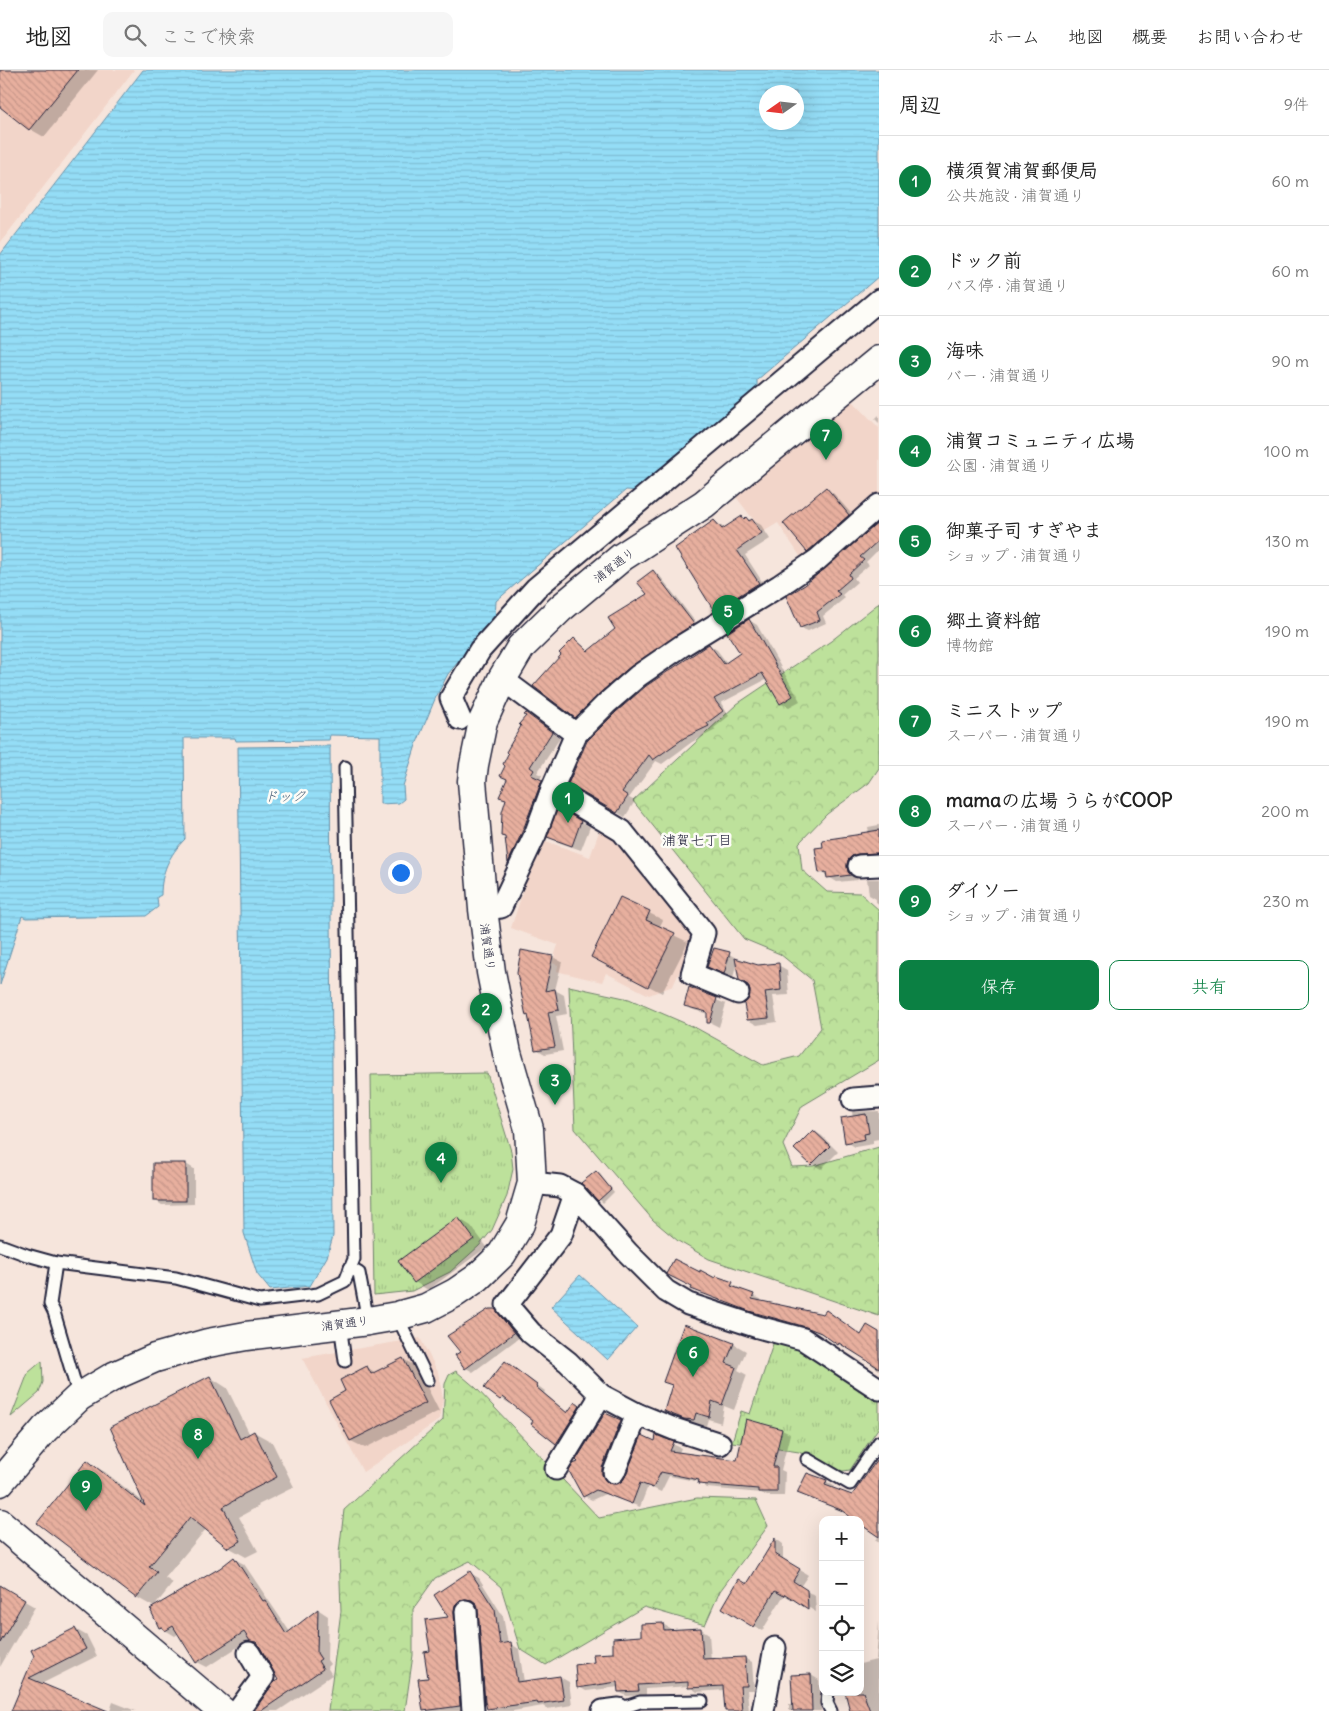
<!DOCTYPE html>
<html lang="ja">
<head>
<meta charset="utf-8">
<style>
  body { margin:0; font-family:Delius,"Klee One",sans-serif; background:#f6f6f6; color:#222 }
  .controls { position:absolute; right:15px; bottom:15px; display:grid; overflow:hidden; border-radius:10px; box-shadow:0 5px 20px #0002 }
  .controls button { width:45px; height:45px; display:grid; place-items:center; padding:0; border:0; border-bottom:1px solid #e0e0e0; background:#fff; color:#222; font:25px sans-serif }
  .compass { position:absolute; left:759px; top:15px; width:45px; height:45px; border-radius:50%; background:#fff; box-shadow:0 5px 20px #0002; rotate:256deg }
  .you { position:absolute; left:400px; top:802px; width:18px; height:18px; margin:-12px; border:4px solid #fff; border-radius:50%; background:#1a73e8; box-shadow:0 0 0 8px #1a73e833 }
  .badge { display:grid; place-items:center; width:32px; height:32px; border-radius:50%; background:#0b8043; color:#fff; font-size:16px; font-weight:700 }
  .pin { position:absolute; translate:-50% -41px; filter:drop-shadow(0 1px 2px #0008) }
  .pin::after { content:''; position:absolute; top:26px; width:18px; height:15px; background:inherit; clip-path:polygon(0 0,100% 0,50% 100%) }
  .list { margin:0; padding:0; list-style:none }
  h2 { display:flex; justify-content:space-between; align-items:center; height:65px; margin:0; padding:0 20px; font-size:21px }
  h2 small { font-size:16px; font-weight:400; color:#767676 }
  .list li { display:grid; grid-template-columns:32px 1fr auto; gap:15px; align-items:center; box-sizing:border-box; height:90px; padding:0 20px; border-top:1px solid #e0e0e0 }
  .list b { display:block; font-size:19px; white-space:nowrap }
  .list p { margin:0; font-size:16px; white-space:nowrap; color:#767676 }
  .list em { font-size:16px; font-style:normal; color:#767676 }
  .actions { display:flex; gap:10px; padding:15px 20px }
  .actions a { flex:1; padding:11px 0; border:1px solid #0b8043; border-radius:10px; text-align:center; font-size:18px; color:#0b8043 }
  .actions .main { background:#0b8043; color:#fff }
  .icon { flex:none; width:28px; height:28px; fill:none; stroke:currentColor; stroke-width:2; stroke-linecap:round; stroke-linejoin:round }
  .map { position:relative; flex:none; width:879px; height:1641px; overflow:hidden }
  header { display:flex; align-items:center; gap:30px; box-sizing:border-box; height:70px; padding:0 25px; background:#fff; border-bottom:1px solid #e0e0e0 }
  header strong { font-size:24px }
  nav { display:flex; gap:28px; margin-inline-start:auto; font-size:18px }
  .search { width:350px; height:45px; background:#f6f6f6; display:flex; align-items:center; gap:12px; box-sizing:border-box; padding:0 18px; border-radius:10px; color:#767676; font-size:19px }
  main { display:flex }
  aside { flex:1; background:#fff }
  .map>svg:first-child { display:block }
  .built { fill:#f2d5c9 }
  .grass { fill:url(#grass-tufts); stroke:#70826b }
  .forest { fill:url(#forest-crowns); stroke:#70826b }
  .garden { fill:#bde19b; stroke:#70826b }
  .water { fill:url(#water-rules); stroke:#6692ab; fill-rule:evenodd }
  .shadow { fill:#0003 }
  .building { fill:url(#building-back-hatch); stroke:#22223b }
  .lines { fill:none; stroke-linecap:round; stroke-linejoin:round }
  .lane-casing { stroke:#22223b; stroke-width:15 }
  .street-casing { stroke:#22223b; stroke-width:25 }
  .secondary-casing { stroke:#22223b; stroke-width:31 }
  .lane { stroke:#fdfcf7; stroke-width:11 }
  .street { stroke:#fdfcf7; stroke-width:21 }
  .secondary { stroke:#fdfcf7; stroke-width:28 }
  .labels { text-anchor:middle; dominant-baseline:central; stroke-width:5; stroke-linejoin:round; paint-order:stroke }
  .street-label { font-size:12px; fill:#22223b; stroke:#fdfcf7 }
  .water-label { font-size:14px; font-style:italic; fill:#445a73; stroke:#fdfcf7 }
  .neighbourhood-label { font-size:14px; fill:#22223b; stroke:#fdfcf7 }
</style>
</head>
<body>
<header>
<strong>地図</strong>
<div class="search"><svg class="icon" aria-label="search" viewBox="0 0 24 24"><circle cx="10" cy="10" r="6"/><path d="M15 15l6 6"/></svg>ここで検索</div>
<nav><a>ホーム</a><a>地図</a><a>概要</a><a>お問い合わせ</a></nav>
</header>
<main>
<div class="map">
<svg width="879" height="1641" viewBox="0 0 879 1641">
  <defs>
    <pattern id="grass-tufts" width="24" height="20" patternUnits="userSpaceOnUse" patternTransform="scale(1.25)"><rect width="24" height="20" fill="#bde19b"/><path d="M3 7l-1-3M5 7V3M7 7l1-3M15 17l-1-3M17 17v-4M19 17l1-3" fill="none" stroke="#a2c186"/></pattern>
    <pattern id="forest-crowns" width="20" height="18" patternUnits="userSpaceOnUse" patternTransform="scale(1.25)"><rect width="20" height="18" fill="#bde19b"/><path d="M2 6a3 3 0 1 1 6 0M12 15a3 3 0 1 1 6 0" fill="none" stroke="#a2c186"/></pattern>
    <pattern id="water-rules" width="6" height="5" patternUnits="userSpaceOnUse" patternTransform="scale(1.25)"><rect width="6" height="5" fill="#94ddf6"/><path d="M0 2.5h6" fill="none" stroke="#7fbdd4"/></pattern>
    <pattern id="building-back-hatch" width="6" height="6" patternUnits="userSpaceOnUse" patternTransform="scale(1.25)"><rect width="6" height="6" fill="#e7af9e"/><path d="M-1 5l2 2M0 0l6 6M5-1l2 2" fill="none" stroke="#c69689"/></pattern>
  </defs>
  <rect width="100%" height="100%" fill="#f6e5dc"/>
  <filter id="ink" filterUnits="userSpaceOnUse"><feTurbulence type="fractalNoise" baseFrequency=".02" numOctaves="2"/><feDisplacementMap in="SourceGraphic" scale="10" xChannelSelector="R" yChannelSelector="G"/><feConvolveMatrix kernelMatrix="1 2 1 2 8 2 1 2 1" color-interpolation-filters="sRGB"/></filter>
  <g filter="url(#ink)">
    <g class="built">
      <polygon points="0,0 134,0 0,173"/>
      <polygon points="849,327 879,358 879,422 842,460 802,489 778,453 763,462 733,423"/>
      <polygon points="601,756 622,768 670,831 694,870 673,916 649,925 606,903 602,912 560,902 557,901 558,895 552,893 558,875 511,858 540,769 590,787"/>
      <polygon points="420,1268 438,1302 443,1329 439,1350 363,1402 302,1288"/>
    </g>
    <g class="grass">
      <polygon points="487,1003 511,1081 513,1099 507,1126 492,1160 479,1176 450,1202 412,1221 374,1225 371,1005"/>
      <polygon points="775,1268 791,1272 879,1325 879,1357 850,1400 836,1402 799,1382 732,1372 741,1341 750,1344"/>
    </g>
    <g class="forest">
      <polygon points="879,533 879,698 869,713 827,744 799,773 802,800 827,822 860,823 879,840 879,990 802,1036 783,1075 792,1097 813,1096 879,1077 879,1246 709,1189 678,1171 653,1150 575,1059 569,916 629,929 698,959 763,995 799,986 821,958 812,910 780,884 744,869 633,731 737,634 831,571"/>
      <polygon points="456,1301 476,1318 599,1448 697,1428 756,1430 768,1456 720,1521 705,1555 644,1537 546,1595 520,1579 501,1517 470,1491 435,1508 413,1539 413,1585 405,1641 328,1641 341,1541 339,1483 344,1440 443,1350 445,1314 449,1305"/>
    </g>
    <polygon class="garden" points="42,1291 43,1312 39,1323 11,1347 28,1303"/>
    <g class="water">
      <path d="M143 0H879V206L757 310V324L641 421 626 420 496 531 495 548 448 604 435 629 416 675 403 716 404 729 399 733 380 734V666L330 665 329 670 236 671 235 668H184L185 769C169 785 161 803 161 825L157 827 158 837 146 846 26 848 22 846 0 915V185ZM766 22H796V52H766Z"/>
      <polygon points="330,676 333,1166 327,1187 310,1216 270,1220 257,1204 244,1163 238,677"/>
      <polygon points="580,1205 637,1257 608,1290 551,1237"/>
    </g>
    <g class="shadow">
      <polygon points="0,0 98,0 44,67 30,59 0,36"/>
      <polygon points="879,345 879,353 875,349"/>
      <polygon points="826,419 834,424 857,450 817,486 808,481"/>
      <polygon points="742,448 752,450 761,455 770,469 745,485 767,519 724,545 715,540 715,451 725,459"/>
      <polygon points="879,453 879,479 866,492 869,495 854,508 857,512 842,525 845,528 823,546 826,553 808,561 801,558 788,527 806,517"/>
      <polygon points="653,502 660,506 700,558 583,651 575,646 562,585 574,569 590,582 616,560 649,524"/>
      <polygon points="749,550 757,555 800,631 789,637 781,633 767,609 721,633 729,646 714,658 716,660 692,672 662,694 656,691 629,728 635,731 625,747 569,713 709,575 717,580 727,593 741,584"/>
      <polygon points="527,644 560,668 537,703 542,705 540,710 550,716 517,797 509,793 506,767 507,730 501,727 528,646"/>
      <polygon points="559,739 590,757 581,780 558,772 549,767"/>
      <polygon points="879,755 879,788 855,802 858,810 837,812 820,802 863,765 869,763 868,757"/>
      <polygon points="867,809 879,809 879,834 876,832 876,829 869,825"/>
      <polygon points="621,829 663,850 659,858 688,872 662,923 606,894"/>
      <polygon points="522,882 553,887 562,892 555,920 564,925 567,944 556,946 563,981 545,984 536,979 530,946 527,945"/>
      <polygon points="729,884 738,889 737,890 758,896 778,895 787,900 789,925 773,926 777,952 757,955 748,950 752,921 737,892 733,908 717,901"/>
      <polygon points="690,919 726,934 719,957 709,952 708,944 694,940 686,935"/>
      <polygon points="879,1041 879,1069 873,1070 873,1074 855,1077 847,1072 853,1048 852,1042"/>
      <polygon points="814,1061 822,1066 838,1082 821,1099 812,1094 796,1079"/>
      <polygon points="186,1094 194,1099 194,1134 162,1135 154,1130"/>
      <polygon points="596,1102 600,1104 614,1122 603,1133 583,1113"/>
      <polygon points="458,1148 471,1156 487,1177 428,1220 415,1212"/>
      <polygon points="716,1210 732,1214 739,1218 739,1220 761,1229 760,1232 862,1266 879,1263 879,1300 872,1295 873,1293 847,1277 846,1278 838,1274 826,1265 815,1261 758,1245 693,1218"/>
      <polygon points="495,1240 502,1244 520,1267 473,1302 466,1298 461,1282"/>
      <polygon points="685,1255 734,1274 746,1281 738,1300 747,1305 734,1340 724,1336 721,1353 708,1349 706,1356 677,1348 665,1341 673,1316 665,1311"/>
      <polygon points="403,1289 417,1297 439,1341 365,1378 351,1371 331,1330 347,1321 367,1297 376,1303"/>
      <polygon points="514,1298 545,1321 544,1323 568,1343 576,1334 584,1339 566,1378 533,1354 535,1351 511,1332 510,1334 486,1318"/>
      <polygon points="210,1307 227,1318 250,1365 254,1362 272,1372 294,1417 258,1435 259,1436 239,1447 258,1481 246,1487 228,1477 206,1459 165,1508 173,1513 154,1537 136,1527 87,1392 105,1402 146,1434"/>
      <polygon points="605,1344 628,1355 609,1408 612,1415 622,1413 655,1373 657,1367 681,1378 679,1383 738,1392 747,1351 782,1360 790,1364 781,1400 785,1402 784,1426 767,1426 761,1423 707,1418 700,1412 669,1406 661,1422 648,1416 640,1437 605,1424 592,1430 584,1426 581,1392"/>
      <polygon points="879,1389 879,1473 875,1470 879,1465 860,1450 799,1422 826,1411 834,1416 832,1419 853,1427"/>
      <polygon points="776,1469 783,1474 783,1489 808,1505 800,1517 815,1526 816,1542 793,1528 793,1530 784,1525 762,1561 723,1537 747,1516"/>
      <polygon points="234,1489 244,1494 290,1562 319,1540 328,1546 327,1590 330,1594 327,1597 332,1605 278,1641 255,1641 280,1610 260,1575 250,1569 207,1597 197,1592 179,1563 175,1566 160,1557 221,1499"/>
      <polygon points="470,1503 479,1508 503,1546 508,1574 511,1574 519,1579 524,1612 560,1607 569,1612 572,1635 547,1639 543,1636 513,1641 493,1641 488,1638 480,1539 477,1533 474,1533 467,1535 463,1641 424,1641 420,1611 430,1609 431,1582 450,1548 436,1525"/>
      <polygon points="0,1517 35,1537 0,1597"/>
      <polygon points="879,1551 879,1641 849,1641 851,1641 860,1622 860,1594 876,1590"/>
      <polygon points="663,1554 671,1559 671,1561 701,1559 709,1564 711,1590 745,1588 752,1592 754,1620 747,1620 749,1641 726,1641 724,1620 697,1622 689,1616 646,1619 646,1625 627,1626 619,1622 619,1617 586,1621 579,1617 595,1593 615,1584"/>
      <polygon points="75,1559 87,1566 97,1586 41,1614 105,1641 13,1641 36,1586"/>
      <polygon points="811,1605 819,1610 821,1641 789,1641 789,1634 794,1634 792,1606"/>
      <polygon points="113,1632 136,1641 110,1641"/>
    </g>
    <g class="building">
      <polygon points="0,0 78,0 29,60 0,37"/>
      <polygon points="826,417 849,445 807,482 783,453"/>
      <polygon points="742,446 744,449 746,447 749,451 752,449 762,463 737,480 759,513 714,541 675,478 714,450 722,459"/>
      <polygon points="879,452 879,470 860,487 864,490 849,504 851,508 836,521 840,524 817,542 820,550 800,558 786,526 805,515"/>
      <polygon points="653,500 694,554 630,597 599,624 575,648 533,616 561,585 559,583 574,568 588,581 615,559 608,548 647,524 637,512"/>
      <polygon points="749,549 793,626 780,634 762,603 714,629 723,641 707,653 709,656 684,668 653,690 649,685 622,722 628,726 617,743 568,714 587,671 616,642 646,616 709,574 724,594 740,583 727,563"/>
      <polygon points="526,643 552,662 530,697 534,700 531,705 542,710 523,760 508,793 505,767 501,766 502,742 506,729 499,727 507,709 500,706 505,696 503,694 508,684 506,682 521,656 519,654 526,646 524,645"/>
      <polygon points="558,737 581,751 572,776 547,767"/>
      <polygon points="879,760 879,783 858,784 852,786 848,790 847,796 848,802 851,805 827,808 826,802 819,803 815,778 823,777 822,770 862,764 861,763"/>
      <polygon points="620,827 650,841 646,850 675,863 648,917 591,887"/>
      <polygon points="714,878 730,882 724,904 707,897"/>
      <polygon points="521,880 553,886 545,921 555,919 559,940 548,942 555,977 535,980 528,945 526,946 517,903"/>
      <polygon points="735,888 758,895 779,893 781,920 765,922 769,948 747,950 744,934 749,928 750,921 748,915 739,910"/>
      <polygon points="689,917 717,928 710,953 707,953 707,942 684,936"/>
      <polygon points="866,1044 869,1063 864,1064 865,1069 845,1073 841,1048"/>
      <polygon points="813,1060 830,1076 811,1095 794,1079"/>
      <rect x="153" y="1093" width="33" height="38"/>
      <polygon points="596,1101 611,1119 598,1131 581,1113"/>
      <polygon points="458,1147 474,1169 414,1213 398,1191"/>
      <polygon points="674,1189 700,1202 700,1200 715,1208 716,1206 733,1212 731,1216 754,1224 752,1229 823,1244 826,1240 861,1265 867,1255 879,1262 879,1298 839,1273 838,1275 821,1263 806,1257 749,1241 691,1219 692,1217 666,1204"/>
      <polygon points="489,1239 495,1239 514,1263 465,1299 455,1285 460,1282 447,1266"/>
      <polygon points="684,1254 734,1273 726,1293 736,1297 722,1335 712,1331 709,1347 696,1343 694,1350 684,1349 664,1341 672,1315 663,1312"/>
      <polygon points="403,1288 426,1333 350,1371 329,1330 345,1321 340,1310 367,1296 371,1304"/>
      <polygon points="505,1291 537,1315 536,1317 567,1343 575,1332 580,1336 556,1374 531,1354 533,1351 503,1327 500,1330 484,1318"/>
      <polygon points="210,1306 240,1369 254,1361 277,1407 242,1425 242,1426 223,1437 241,1471 228,1478 190,1447 149,1497 157,1502 136,1528 37,1453 87,1390 145,1436 110,1357"/>
      <polygon points="605,1343 621,1350 602,1398 602,1404 605,1410 609,1413 616,1414 622,1411 625,1407 642,1365 655,1371 656,1365 674,1372 670,1381 737,1390 746,1349 782,1359 773,1397 777,1397 777,1422 758,1422 758,1419 698,1414 699,1410 661,1402 653,1418 640,1413 632,1434 596,1420 583,1427 569,1401 573,1394 578,1392 576,1390"/>
      <polygon points="879,1387 879,1467 860,1454 860,1450 855,1450 841,1440 797,1423 807,1403 827,1410 825,1415 852,1425"/>
      <polygon points="775,1468 775,1484 800,1499 793,1511 807,1520 808,1539 785,1524 784,1526 775,1521 753,1557 722,1538 739,1509 747,1514"/>
      <polygon points="234,1487 263,1531 265,1530 286,1564 318,1539 317,1583 321,1589 318,1591 323,1599 261,1641 254,1641 274,1612 278,1610 260,1577 256,1572 250,1571 244,1562 196,1593 173,1556 165,1561 162,1557 159,1558 151,1541 152,1540 150,1539 220,1498"/>
      <polygon points="470,1501 495,1540 500,1574 511,1572 517,1612 560,1606 564,1630 538,1634 537,1632 487,1639 485,1632 478,1540 477,1534 472,1530 465,1529 459,1531 455,1535 454,1542 460,1636 423,1641 418,1609 428,1608 424,1582 430,1581 425,1550 448,1547 434,1525"/>
      <polygon points="0,1515 25,1530 0,1573"/>
      <polygon points="663,1553 664,1560 701,1558 703,1589 745,1587 747,1616 740,1616 742,1641 725,1641 723,1616 688,1618 688,1612 638,1615 639,1621 618,1622 617,1612 577,1618 575,1595 594,1592 593,1584 613,1583 613,1568 641,1566 641,1554"/>
      <polygon points="75,1558 86,1579 29,1608 108,1641 11,1641 34,1586 31,1580"/>
      <polygon points="811,1604 812,1641 793,1641 791,1605"/>
      <polygon points="845,1622 863,1622 870,1641 850,1641"/>
    </g>
    <g class="lines">
      <defs>
        <g id="lane">
          <polyline points="0,1175 27,1185 56,1193 176,1208 260,1231 318,1224 345,1211 354,1189 345,697"/>
          <polyline points="56,1193 50,1234 54,1242 79,1327"/>
          <polyline points="350,1198 359,1203 368,1251"/>
          <polyline points="397,1246 428,1310"/>
          <polyline points="340,1254 345,1291"/>
          <polyline points="807,1389 850,1414 879,1372"/>
          <polyline points="828,1622 827,1633 831,1641"/>
          <polyline points="619,1639 640,1632 702,1631"/>
        </g>
        <g id="street">
          <polyline points="502,609 576,664"/>
          <polyline points="460,649 451,628 480,580 536,518 879,230"/>
          <polyline points="552,719 622,761 704,863 692,904 738,923"/>
          <polyline points="859,796 879,795"/>
          <polyline points="483,839 501,837 535,765 552,719 576,664 607,633 638,606 683,575 779,516 817,490 879,435"/>
          <polyline points="853,1029 879,1027"/>
          <polyline points="532,1113 560,1116 575,1124 628,1183 666,1221 688,1234 758,1257 803,1269 879,1319"/>
          <polyline points="575,1124 561,1165 507,1235 531,1263 568,1292 601,1325 637,1344 674,1359 720,1374"/>
          <polyline points="556,1399 601,1325"/>
          <polyline points="614,1402 637,1344"/>
          <polyline points="466,1541 473,1641"/>
          <polyline points="238,1641 263,1607 249,1583"/>
          <polyline points="603,1641 619,1639 619,1641"/>
          <polyline points="763,1641 775,1578"/>
        </g>
        <g id="secondary">
          <polyline points="0,1412 45,1359 79,1327 114,1306 155,1288 208,1273 246,1266 368,1251 397,1246 426,1238 455,1223 477,1208 502,1184 520,1154 532,1113 529,1059 507,983 491,902 483,839 472,711 474,695 483,651 502,609 521,577 561,538 622,487 704,434 879,290"/>
          <polyline points="0,1453 222,1641"/>
        </g>
      </defs>
      <use href="#lane" class="lane-casing"/>
      <use href="#street" class="street-casing"/>
      <use href="#secondary" class="secondary-casing"/>
      <use href="#lane" class="lane"/>
      <use href="#street" class="street"/>
      <use href="#secondary" class="secondary"/>
    </g>
  </g>
  <g class="labels">
    <g class="street-label">
      <text transform="translate(614 495) rotate(-38)">浦賀通り</text>
      <text transform="translate(488 877) rotate(82)">浦賀通り</text>
      <text transform="translate(345 1253) rotate(-7)">浦賀通り</text>
    </g>
    <g class="water-label">
      <text x="285" y="726">ドック</text>
    </g>
    <g class="neighbourhood-label">
      <text x="697" y="770">浦賀七丁目</text>
    </g>
  </g>
</svg>
<div class="controls">
<button>+</button>
<button>−</button>
<button><svg class="icon" aria-label="locate" viewBox="0 0 24 24"><circle cx="12" cy="12" r="6"/><path d="M12 2v4M12 18v4M2 12h4M18 12h4"/></svg></button>
<button><svg class="icon" aria-label="layers" viewBox="0 0 24 24"><path d="M12 4l9 5-9 5-9-5zM3 14l9 5 9-5"/></svg></button>
</div>
<svg class="compass" viewBox="-18 -18 36 36"><path d="M0-13l5 13h-10z" fill="#e53935"/><path d="M0 13l5-13h-10z" fill="#767676"/></svg>
<div class="you"></div>
<div class="pin badge" style="left:568px;top:753px">1</div>
<div class="pin badge" style="left:486px;top:964px">2</div>
<div class="pin badge" style="left:555px;top:1035px">3</div>
<div class="pin badge" style="left:441px;top:1113px">4</div>
<div class="pin badge" style="left:728px;top:566px">5</div>
<div class="pin badge" style="left:693px;top:1307px">6</div>
<div class="pin badge" style="left:826px;top:390px">7</div>
<div class="pin badge" style="left:198px;top:1389px">8</div>
<div class="pin badge" style="left:86px;top:1441px">9</div>
</div>
<aside>
<h2>周辺<small>9件</small></h2>
<ul class="list">
<li><span class="badge">1</span><div><b>横須賀浦賀郵便局</b><p>公共施設 · 浦賀通り</p></div><em>60 m</em></li>
<li><span class="badge">2</span><div><b>ドック前</b><p>バス停 · 浦賀通り</p></div><em>60 m</em></li>
<li><span class="badge">3</span><div><b>海味</b><p>バー · 浦賀通り</p></div><em>90 m</em></li>
<li><span class="badge">4</span><div><b>浦賀コミュニティ広場</b><p>公園 · 浦賀通り</p></div><em>100 m</em></li>
<li><span class="badge">5</span><div><b>御菓子司 すぎやま</b><p>ショップ · 浦賀通り</p></div><em>130 m</em></li>
<li><span class="badge">6</span><div><b>郷土資料館</b><p>博物館</p></div><em>190 m</em></li>
<li><span class="badge">7</span><div><b>ミニストップ</b><p>スーパー · 浦賀通り</p></div><em>190 m</em></li>
<li><span class="badge">8</span><div><b>mamaの広場 うらがCOOP</b><p>スーパー · 浦賀通り</p></div><em>200 m</em></li>
<li><span class="badge">9</span><div><b>ダイソー</b><p>ショップ · 浦賀通り</p></div><em>230 m</em></li>
</ul>
<div class="actions"><a class="main">保存</a><a>共有</a></div>
</aside>
</main>
</body>
</html>
